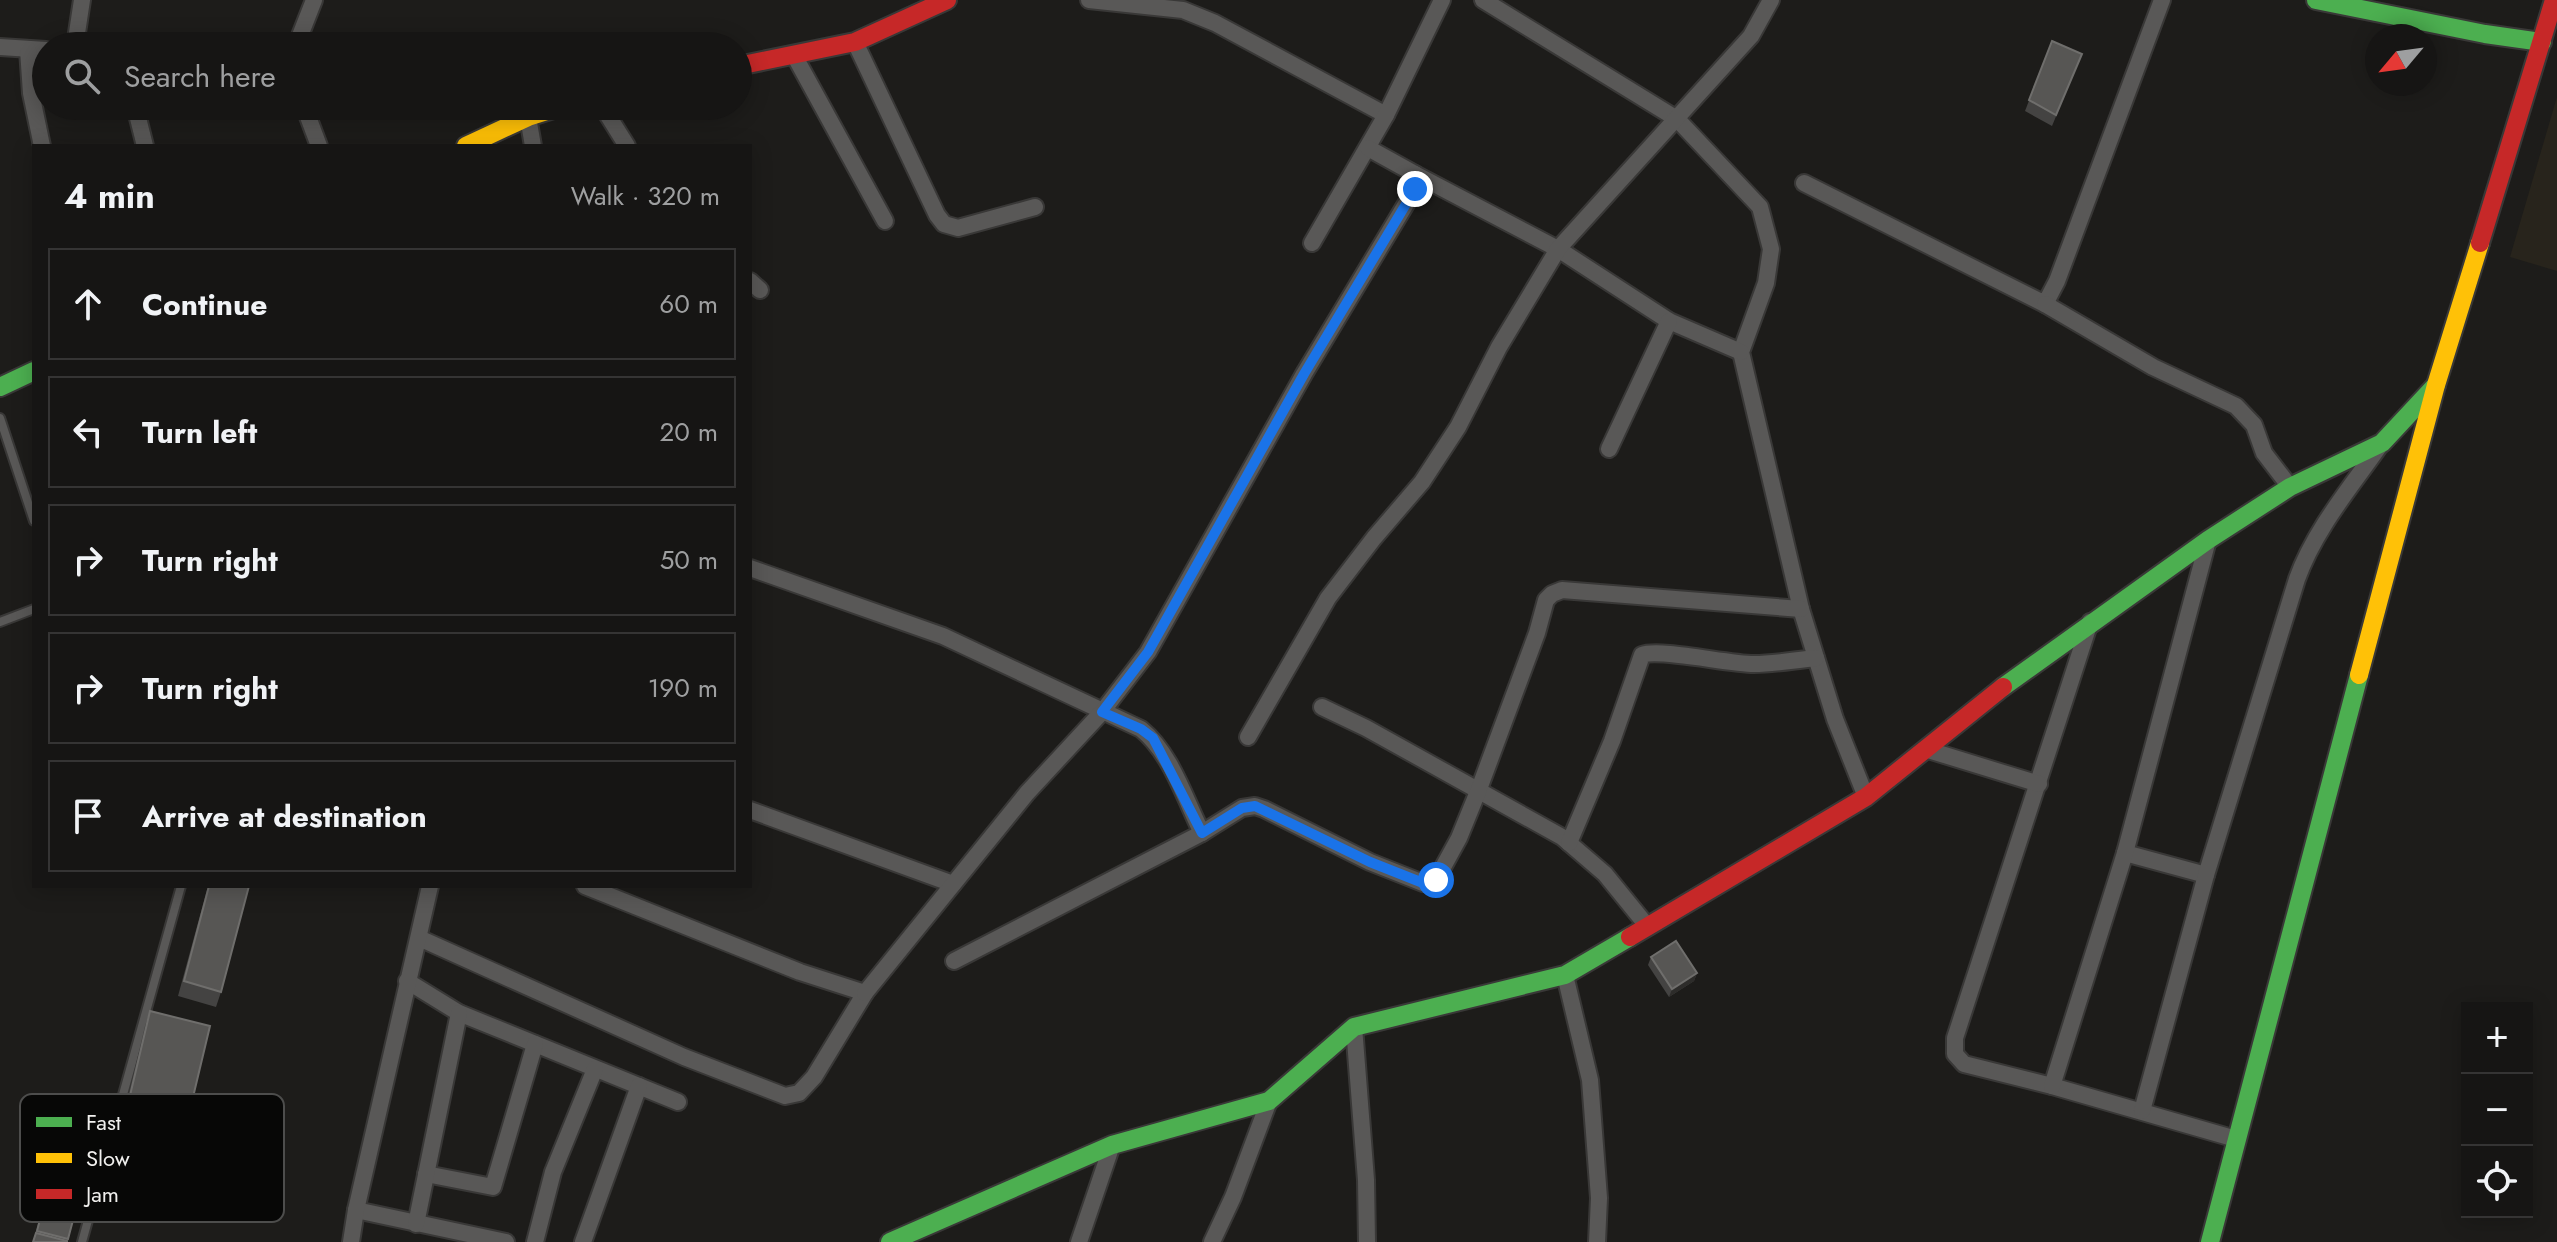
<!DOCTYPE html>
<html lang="en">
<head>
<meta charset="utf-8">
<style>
  body { margin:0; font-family:Jost,sans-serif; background:#232222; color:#f1f3f6 }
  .controls { position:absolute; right:24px; bottom:24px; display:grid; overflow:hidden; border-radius:0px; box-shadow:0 4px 20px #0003 }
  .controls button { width:72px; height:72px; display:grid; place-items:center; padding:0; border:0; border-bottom:2px solid #353434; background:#161514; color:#f1f3f6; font:40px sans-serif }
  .compass { position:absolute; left:2365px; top:24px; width:72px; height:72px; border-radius:50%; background:#161514; box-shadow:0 4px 20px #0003; rotate:241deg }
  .stop { position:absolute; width:24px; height:24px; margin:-18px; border:6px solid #1a73e8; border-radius:50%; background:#fff }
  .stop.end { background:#1a73e8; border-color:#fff; box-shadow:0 2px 8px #0008 }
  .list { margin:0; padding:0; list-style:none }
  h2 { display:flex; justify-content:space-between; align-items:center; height:104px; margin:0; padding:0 32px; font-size:34px }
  h2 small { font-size:26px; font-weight:400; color:#9e9fa0 }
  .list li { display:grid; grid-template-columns:52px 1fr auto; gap:24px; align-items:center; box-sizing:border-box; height:112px; margin:0 16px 16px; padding:0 16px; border:2px solid #353434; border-radius:0px }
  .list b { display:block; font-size:30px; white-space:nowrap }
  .list em { font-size:26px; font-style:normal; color:#9e9fa0 }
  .icon { flex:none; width:44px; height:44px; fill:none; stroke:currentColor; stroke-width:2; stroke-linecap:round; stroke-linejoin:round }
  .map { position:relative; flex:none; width:2557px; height:1242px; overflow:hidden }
  .search { position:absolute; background:#161514; box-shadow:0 4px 20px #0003; left:32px; top:32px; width:720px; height:88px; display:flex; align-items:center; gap:20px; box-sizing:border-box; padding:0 28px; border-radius:44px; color:#9e9fa0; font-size:30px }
  .panel { position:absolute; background:#161514; box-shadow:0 4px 20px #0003; left:32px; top:144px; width:720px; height:744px; border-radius:0px }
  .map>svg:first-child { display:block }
  .built { fill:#28241c }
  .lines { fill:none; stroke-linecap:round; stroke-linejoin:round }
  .lane-casing { stroke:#393837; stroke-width:12 }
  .street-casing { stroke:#393837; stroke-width:20 }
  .fast-casing { stroke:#393837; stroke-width:22 }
  .slow-casing { stroke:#393837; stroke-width:22 }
  .jam-casing { stroke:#393837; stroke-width:22 }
  .lane { stroke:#595857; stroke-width:8 }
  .street { stroke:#595857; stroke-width:16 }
  .fast { stroke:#4caf50; stroke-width:18 }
  .slow { stroke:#ffc107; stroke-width:18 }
  .jam { stroke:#c62828; stroke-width:18 }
  .wall { fill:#444342 }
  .shaded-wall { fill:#2d2c2a }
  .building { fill:#575654; stroke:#6f6e6c; stroke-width:2 }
  .route { stroke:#1a73e8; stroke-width:10 }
  .key { fill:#070706; stroke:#4d4d4c; stroke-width:2 }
  .key-label { font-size:22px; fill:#f1f0ee }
</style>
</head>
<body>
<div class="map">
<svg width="2557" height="1242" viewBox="0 0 2557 1242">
  <rect width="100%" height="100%" fill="#1d1c1a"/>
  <polygon class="built" points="2557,97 2557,271 2510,257"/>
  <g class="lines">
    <defs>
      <g id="lane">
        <polyline points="0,418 34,521"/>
        <polyline points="0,622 34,609"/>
        <polyline points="82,1242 181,886"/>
      </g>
      <g id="street">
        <polyline points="1089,0 1183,10 1215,23 1386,115"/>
        <polyline points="1483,0 1677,119 1760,207 1771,249 1766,283 1741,352 1801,609 1835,719 1866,797"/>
        <polyline points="855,42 937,215 944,224 958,228 1035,207"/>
        <polyline points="75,46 82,0"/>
        <polyline points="172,46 232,43 242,46"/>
        <polyline points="296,46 314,0"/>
        <polyline points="0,47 46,50"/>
        <polyline points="28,50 31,93 42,146"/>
        <polyline points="794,55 885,221"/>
        <polyline points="135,106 145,146"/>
        <polyline points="304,106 319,146"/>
        <polyline points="602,106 627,146"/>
        <polyline points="528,117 533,146"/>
        <polyline points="1415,174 1558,249 1669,321 1741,352"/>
        <polyline points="1804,183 2045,304 2057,281 2162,0"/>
        <polyline points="1312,243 1386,115 1442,0"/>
        <polyline points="750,281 760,290"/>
        <polyline points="2045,304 2153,367 2236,406 2254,425 2264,453 2290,487"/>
        <polyline points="1609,449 1669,321"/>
        <path d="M750 568 943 636 1141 729C1171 753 1185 799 1202 833"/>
        <polyline points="2090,622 1955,1038 1955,1054 1964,1064 2052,1086 2236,1139"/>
        <polyline points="1322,707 1366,728 1562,837 1605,874 1648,927"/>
        <polyline points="1248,737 1328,598 1374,538 1422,482 1458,427 1499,347 1558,249 1751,36 1771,0"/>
        <polyline points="1925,749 2039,784"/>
        <polyline points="750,810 953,884"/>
        <path d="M1569 843 1612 741 1642 655C1659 648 1728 664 1754 664 1774 664 1795 660 1816 658"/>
        <polyline points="2125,853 2206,875"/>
        <polyline points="419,938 684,1057 785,1096 799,1093 814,1077 865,993 800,972 585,886"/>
        <polyline points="954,961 1202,833 1242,808 1255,806 1264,809 1370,862 1423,883 1436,880 1459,838 1479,789 1537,633 1546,600 1552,594 1562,590 1801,609"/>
        <polyline points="1565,975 1590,1080 1599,1198 1597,1242"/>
        <polyline points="407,981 459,1013 678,1102"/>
        <polyline points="865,993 1027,793 1102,712 1148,652 1304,374 1415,189 1415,174 1368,148"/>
        <polyline points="1354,1027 1366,1180 1367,1242"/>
        <polyline points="2052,1086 2125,853 2208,540"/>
        <path d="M2142 1111 2206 875 2297 579C2315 529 2351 487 2381 444"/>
        <polyline points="426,1174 493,1187 535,1044"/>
        <polyline points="356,1210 506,1242"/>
        <polyline points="416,1224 459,1013"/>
        <polyline points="351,1242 356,1210 430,886"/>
        <polyline points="535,1242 553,1172 595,1069"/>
        <polyline points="583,1242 639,1086"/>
        <polyline points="1079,1242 1112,1145"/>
        <polyline points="1212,1242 1233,1197 1269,1101"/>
      </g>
      <g id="fast">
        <polyline points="2316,0 2485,34 2542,42"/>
        <polyline points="0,387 34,371"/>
        <polyline points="2003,687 2208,540 2290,487 2382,443 2436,385"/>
        <polyline points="890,1242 1112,1145 1269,1101 1354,1027 1565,975 1630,937"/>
        <polyline points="2210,1242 2359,675"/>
      </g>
      <g id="slow">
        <polyline points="466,146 528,117 563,106"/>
        <polyline points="2359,675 2436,385 2480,243"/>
      </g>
      <g id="jam">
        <polyline points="738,66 855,42 947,0"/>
        <polyline points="2480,243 2554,0"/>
        <polyline points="1630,937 1866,797 2003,687"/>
      </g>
    </defs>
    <use href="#lane" class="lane-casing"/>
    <use href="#street" class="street-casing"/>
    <use href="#fast" class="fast-casing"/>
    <use href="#slow" class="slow-casing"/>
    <use href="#jam" class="jam-casing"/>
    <use href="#lane" class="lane"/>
    <use href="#street" class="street"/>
    <use href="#fast" class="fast"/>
    <use href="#slow" class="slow"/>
    <use href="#jam" class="jam"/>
  </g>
  <g class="wall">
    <polygon points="2052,41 2082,54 2052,126 2025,111"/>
    <polygon points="208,886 249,886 221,992 216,1007 178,996"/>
    <polygon points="1651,957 1697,973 1694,981 1669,997 1648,965"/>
    <polygon points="150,1011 183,1139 177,1154 118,1140 145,1026"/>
    <polygon points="67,1117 98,1126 67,1242 33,1242"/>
  </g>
  <polygon class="shaded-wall" points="1697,973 1694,981 1669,997 1672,989"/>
  <g class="building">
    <polygon points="2052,41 2082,54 2056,115 2029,100"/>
    <polygon points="209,886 249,886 221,992 184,981"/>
    <polygon points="1676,941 1697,973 1672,989 1651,957"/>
    <polygon points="150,1011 210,1026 183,1139 123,1125"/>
    <polygon points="67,1117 98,1126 68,1239 37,1231"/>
    <polygon points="36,1233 67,1241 67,1242 33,1242"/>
  </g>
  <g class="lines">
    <polyline class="route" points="1415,189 1304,374 1148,652 1102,712 1141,729 1153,738 1202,833 1242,808 1255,806 1370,862 1423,883 1436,880"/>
  </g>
  <rect x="20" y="1094" width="264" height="128" rx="12" class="key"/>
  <rect x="36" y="1117" width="36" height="10" fill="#4caf50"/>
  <rect x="36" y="1153" width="36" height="10" fill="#ffc107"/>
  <rect x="36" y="1189" width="36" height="10" fill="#c62828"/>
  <g class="key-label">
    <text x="86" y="1130">Fast</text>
    <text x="86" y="1166">Slow</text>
    <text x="86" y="1202">Jam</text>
  </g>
</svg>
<div class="controls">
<button>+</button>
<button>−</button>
<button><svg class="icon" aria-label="locate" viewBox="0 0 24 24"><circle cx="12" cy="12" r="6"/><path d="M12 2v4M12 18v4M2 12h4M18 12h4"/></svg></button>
</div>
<svg class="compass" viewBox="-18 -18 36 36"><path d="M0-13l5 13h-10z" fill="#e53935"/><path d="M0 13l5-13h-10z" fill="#9e9fa0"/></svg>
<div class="stop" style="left:1436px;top:880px"></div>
<div class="stop end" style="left:1415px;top:189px"></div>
<div class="search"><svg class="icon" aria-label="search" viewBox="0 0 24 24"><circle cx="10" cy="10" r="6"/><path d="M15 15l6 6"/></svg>Search here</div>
<section class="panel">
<h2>4 min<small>Walk · 320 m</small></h2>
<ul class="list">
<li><svg class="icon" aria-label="ahead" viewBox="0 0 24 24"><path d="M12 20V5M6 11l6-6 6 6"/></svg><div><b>Continue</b></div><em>60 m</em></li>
<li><svg class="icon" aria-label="left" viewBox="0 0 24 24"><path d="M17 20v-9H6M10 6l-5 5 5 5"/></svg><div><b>Turn left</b></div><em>20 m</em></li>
<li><svg class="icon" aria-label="right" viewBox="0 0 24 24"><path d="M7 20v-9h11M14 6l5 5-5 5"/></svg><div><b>Turn right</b></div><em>50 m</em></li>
<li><svg class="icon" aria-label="right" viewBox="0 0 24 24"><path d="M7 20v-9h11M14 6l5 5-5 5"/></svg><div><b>Turn right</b></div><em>190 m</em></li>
<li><svg class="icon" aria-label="arrive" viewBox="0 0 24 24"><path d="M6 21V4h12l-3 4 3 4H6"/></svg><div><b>Arrive at destination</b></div></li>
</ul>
</section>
</div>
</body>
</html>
